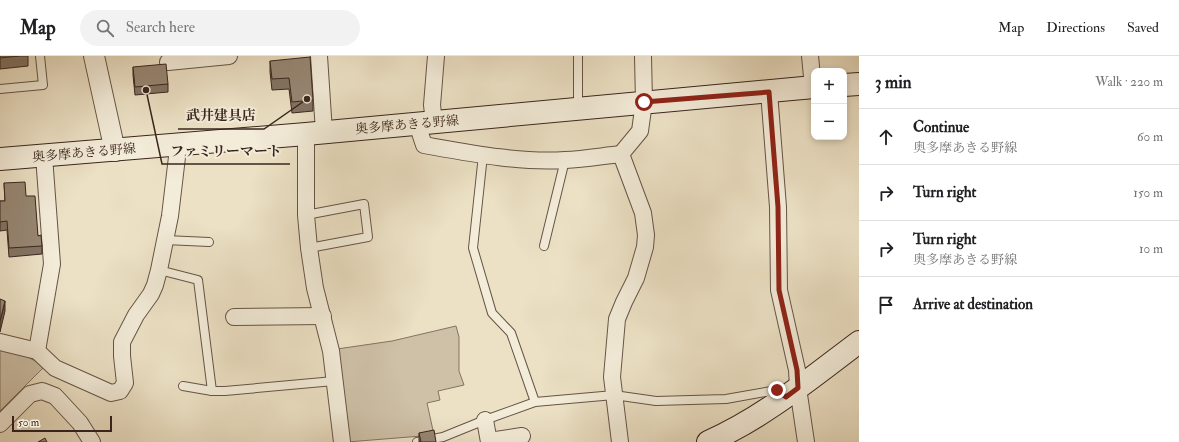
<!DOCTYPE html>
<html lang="en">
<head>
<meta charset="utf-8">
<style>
  body { margin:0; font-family:"IM FELL Double Pica","Noto Serif JP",serif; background:#f2f2f2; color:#202124 }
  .controls { position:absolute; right:12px; top:12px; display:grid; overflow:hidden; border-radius:8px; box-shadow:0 2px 6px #0003 }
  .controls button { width:36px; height:36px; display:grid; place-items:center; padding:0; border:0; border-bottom:1px solid #e0e0e0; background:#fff; color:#202124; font:20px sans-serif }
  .scale { position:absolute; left:12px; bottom:10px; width:100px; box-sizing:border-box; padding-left:4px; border:2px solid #3a251d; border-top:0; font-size:11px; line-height:14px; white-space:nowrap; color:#3a251d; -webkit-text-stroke:3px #f3ecd9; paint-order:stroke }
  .stop { position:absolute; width:12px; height:12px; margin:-9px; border:3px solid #8f2418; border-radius:50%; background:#fff }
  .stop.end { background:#8f2418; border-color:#fff; box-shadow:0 1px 4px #0008 }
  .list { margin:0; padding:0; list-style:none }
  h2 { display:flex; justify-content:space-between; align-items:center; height:52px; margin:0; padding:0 16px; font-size:17px }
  h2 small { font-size:13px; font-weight:400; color:#757577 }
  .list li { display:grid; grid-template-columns:26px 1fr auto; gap:12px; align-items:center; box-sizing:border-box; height:56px; padding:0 16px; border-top:1px solid #e0e0e0 }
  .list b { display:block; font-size:15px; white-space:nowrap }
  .list p { margin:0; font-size:13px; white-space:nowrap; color:#757577 }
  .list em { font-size:13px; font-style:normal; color:#757577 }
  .icon { flex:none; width:22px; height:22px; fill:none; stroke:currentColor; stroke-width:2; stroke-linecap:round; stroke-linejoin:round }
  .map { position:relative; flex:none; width:859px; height:386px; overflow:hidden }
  header { display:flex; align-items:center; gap:24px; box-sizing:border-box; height:56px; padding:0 20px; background:#fff; border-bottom:1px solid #e0e0e0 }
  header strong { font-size:19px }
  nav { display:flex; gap:22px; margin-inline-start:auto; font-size:14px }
  .search { width:280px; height:36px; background:#f2f2f2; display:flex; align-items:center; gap:10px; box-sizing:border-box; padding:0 14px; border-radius:22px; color:#757577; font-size:15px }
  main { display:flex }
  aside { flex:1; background:#fff }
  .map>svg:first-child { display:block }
  .green { fill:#cec1a8; stroke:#847362 }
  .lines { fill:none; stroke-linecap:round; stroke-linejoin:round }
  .service-casing { stroke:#665447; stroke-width:10 }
  .minor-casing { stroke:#665447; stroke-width:18 }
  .tertiary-casing { stroke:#665447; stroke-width:22 }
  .secondary-casing { stroke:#3a251d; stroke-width:24 }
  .service { stroke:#f3ecd9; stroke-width:8 }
  .minor { stroke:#f3ecd9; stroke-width:16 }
  .tertiary { stroke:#f3ecd9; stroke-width:20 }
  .secondary { stroke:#f3ecd9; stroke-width:22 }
  .wall { fill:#827464; stroke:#3a251d }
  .shaded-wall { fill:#6a5e51; stroke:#3a251d }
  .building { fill:#978774; stroke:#3a251d }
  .route { stroke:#8f2418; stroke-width:5 }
  .labels { text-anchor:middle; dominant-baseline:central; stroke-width:4; stroke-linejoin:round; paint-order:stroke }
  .street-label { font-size:13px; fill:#3a251d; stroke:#f3ecd9 }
  .leader { fill:none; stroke:#3a251d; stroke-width:1.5 }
  .callout-dot { fill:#3a251d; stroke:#f3ecd9; stroke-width:1.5 }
  .callout-label { font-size:14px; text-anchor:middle; font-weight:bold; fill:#3a251d; stroke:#f3ecd9; stroke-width:4; stroke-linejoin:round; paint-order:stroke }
</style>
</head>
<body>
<header>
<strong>Map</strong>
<div class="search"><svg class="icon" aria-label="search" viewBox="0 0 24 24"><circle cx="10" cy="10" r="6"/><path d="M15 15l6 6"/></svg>Search here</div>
<nav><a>Map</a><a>Directions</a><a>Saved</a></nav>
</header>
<main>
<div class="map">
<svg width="859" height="386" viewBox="0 0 859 386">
  <rect width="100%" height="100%" fill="#ece1c5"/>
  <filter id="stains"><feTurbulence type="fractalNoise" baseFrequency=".005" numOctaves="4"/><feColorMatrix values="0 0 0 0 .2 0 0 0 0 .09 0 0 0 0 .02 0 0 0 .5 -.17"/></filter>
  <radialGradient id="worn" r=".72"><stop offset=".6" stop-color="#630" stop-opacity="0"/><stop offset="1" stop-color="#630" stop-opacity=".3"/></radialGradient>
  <g class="green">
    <polygon points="456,270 459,281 459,315 464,329 438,335 440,344 427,347 434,379 347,386 337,293 392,285"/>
    <polygon points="0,290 12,293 45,310 0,355"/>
  </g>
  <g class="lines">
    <defs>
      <g id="service">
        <polyline points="0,33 43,29 40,0"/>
        <polyline points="578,51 578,0"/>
        <polyline points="483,99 473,192 492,257 511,277 535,346"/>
        <polyline points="306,159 364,148 368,181 309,192"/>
        <polyline points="165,184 209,186"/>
        <polyline points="544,190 565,104"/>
        <polyline points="159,214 198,224 212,335"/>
        <polyline points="183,330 212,335 225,335 334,325"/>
        <polyline points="417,386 443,381 485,364 535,346 614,339 656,345 726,343 777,334 784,339"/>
      </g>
      <g id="minor">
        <polyline points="319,0 324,76"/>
        <polyline points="810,0 813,31"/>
        <polyline points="168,6 229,0"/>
        <polyline points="769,36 778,151 779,234 797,314 798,332 806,386"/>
        <polyline points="434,66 432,49 436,0"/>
        <path d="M417 68 424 89C469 97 520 107 565 104 584 103 602 100 621 98"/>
        <polyline points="306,78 306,159 309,192 315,232 331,295 342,386"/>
        <polyline points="234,261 323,260"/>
        <polyline points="0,286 37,295 55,312 111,337 120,335 125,327 122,300 122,286 136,259 151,238 155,229 159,214 170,160 177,101 175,89"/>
        <polyline points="37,295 52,208 44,100"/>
        <polyline points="485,364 489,386"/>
        <polyline points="0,368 30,338 42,335 55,340 80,367 92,386"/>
        <polyline points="489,385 522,380"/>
        <polyline points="620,386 612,321 617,263 624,246 636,222 645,191 646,179 643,157 621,98 640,75 644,46 643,0"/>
      </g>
      <polyline id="tertiary" points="94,0 115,95"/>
      <g id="secondary">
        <polyline points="844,29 859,28"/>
        <polyline points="0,103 306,78 814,31"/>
        <path d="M708 386C763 362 811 322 859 286"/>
      </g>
    </defs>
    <use href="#service" class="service-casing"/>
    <use href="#minor" class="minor-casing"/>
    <use href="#tertiary" class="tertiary-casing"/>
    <use href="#secondary" class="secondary-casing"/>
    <use href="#service" class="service"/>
    <use href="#minor" class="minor"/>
    <use href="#tertiary" class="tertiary"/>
    <use href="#secondary" class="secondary"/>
  </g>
  <g class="wall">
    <polygon points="0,0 28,0 28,10 0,13"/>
    <polygon points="270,5 313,44 313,55 292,57 289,33 272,34 270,16"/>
    <polygon points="133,11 168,28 168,36 135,39 133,19"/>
    <polygon points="4,127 26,140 38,180 42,190 42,198 9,201 7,174 0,175 0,145 5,145"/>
    <polygon points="419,377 436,386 419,386"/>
  </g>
  <polygon class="shaded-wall" points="5,245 5,255 0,276 0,265"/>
  <g class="building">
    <polygon points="0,0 19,0 0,2"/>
    <polygon points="310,1 313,44 292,46 289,22 272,23 270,5"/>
    <polygon points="166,8 168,28 135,31 133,11"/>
    <polygon points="25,126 26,140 35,140 38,180 41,179 42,190 9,192 7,165 0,166 0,145 5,145 4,127"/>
    <polygon points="0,243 5,245 0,265"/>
    <polygon points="434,374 436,386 421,386 419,377"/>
    <polygon points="45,382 47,386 38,386"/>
  </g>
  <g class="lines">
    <polyline class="route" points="644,46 769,36 778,151 779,234 797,314 798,332 786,341 777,334"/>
  </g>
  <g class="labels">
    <g class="street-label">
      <text transform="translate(407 69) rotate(-5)">奥多摩あきる野線</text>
      <text transform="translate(84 97) rotate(-5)">奥多摩あきる野線</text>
    </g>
  </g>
  <path class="leader" d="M307 43L264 73H178M146 34L162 108H290"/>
  <g class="callout-dot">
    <circle cx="307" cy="43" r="4"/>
    <circle cx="146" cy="34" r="4"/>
  </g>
  <g class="callout-label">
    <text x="221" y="64">武井建具店</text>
    <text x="226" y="100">ファミリーマート</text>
  </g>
  <rect width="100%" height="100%" filter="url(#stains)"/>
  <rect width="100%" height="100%" fill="url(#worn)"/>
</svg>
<div class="controls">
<button>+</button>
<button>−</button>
</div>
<div class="scale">50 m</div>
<div class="stop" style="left:644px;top:46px"></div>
<div class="stop end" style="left:777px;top:334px"></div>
</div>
<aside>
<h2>3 min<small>Walk · 220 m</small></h2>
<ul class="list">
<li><svg class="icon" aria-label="ahead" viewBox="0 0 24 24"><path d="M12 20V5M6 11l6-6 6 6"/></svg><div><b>Continue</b><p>奥多摩あきる野線</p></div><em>60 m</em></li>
<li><svg class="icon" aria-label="right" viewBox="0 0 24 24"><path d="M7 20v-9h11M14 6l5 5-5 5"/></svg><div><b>Turn right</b></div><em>150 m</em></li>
<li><svg class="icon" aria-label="right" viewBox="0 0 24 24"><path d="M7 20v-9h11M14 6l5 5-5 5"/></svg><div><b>Turn right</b><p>奥多摩あきる野線</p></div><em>10 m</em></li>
<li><svg class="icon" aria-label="arrive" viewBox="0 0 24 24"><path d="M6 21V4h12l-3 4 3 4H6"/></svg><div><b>Arrive at destination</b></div></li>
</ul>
</aside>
</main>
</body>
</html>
